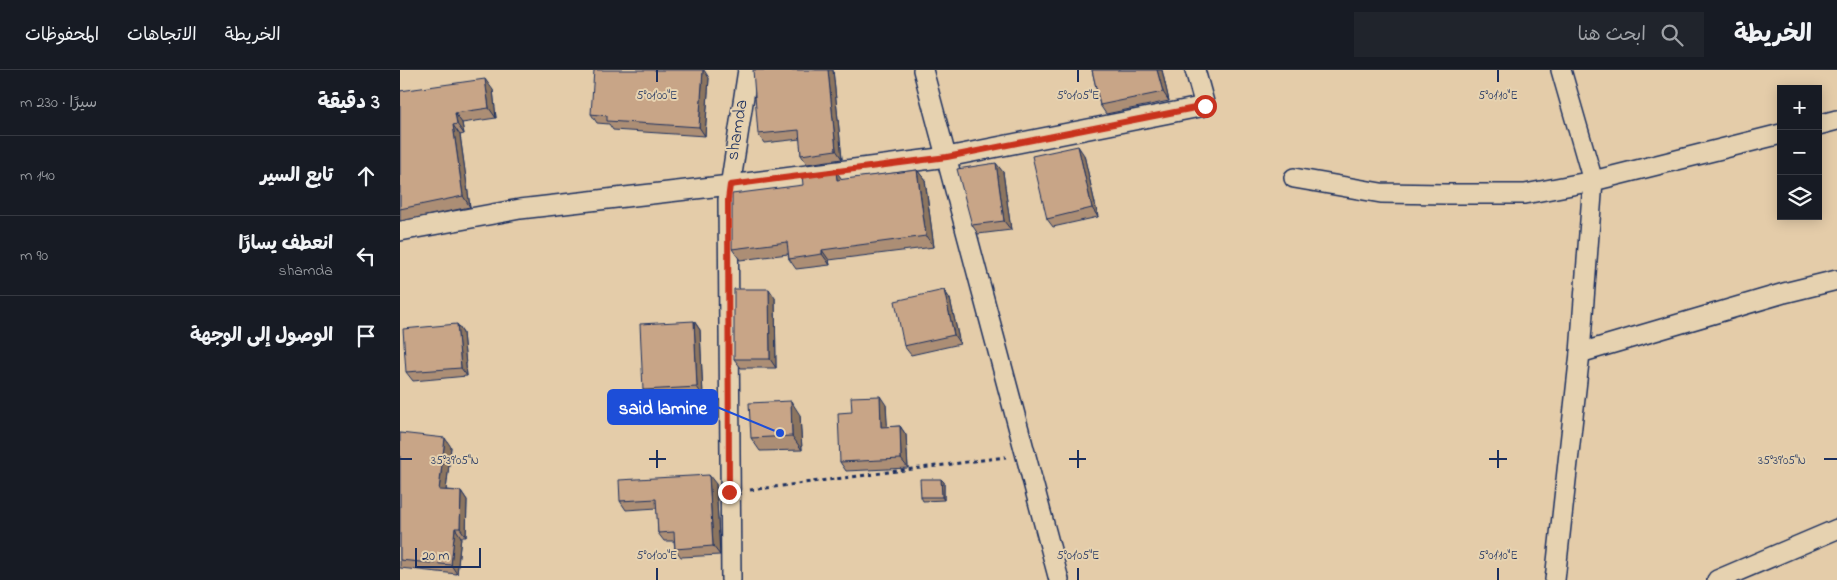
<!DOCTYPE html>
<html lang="ar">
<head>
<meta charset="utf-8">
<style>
  body { margin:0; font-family:"Indie Flower","Playpen Sans Arabic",sans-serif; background:#20242c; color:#f1f3f6; direction:rtl }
  .controls { position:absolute; right:15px; top:15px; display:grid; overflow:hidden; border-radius:0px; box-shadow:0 2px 12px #0003 }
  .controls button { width:45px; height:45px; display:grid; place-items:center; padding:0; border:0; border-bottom:1px solid #363941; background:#171b24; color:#f1f3f6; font:25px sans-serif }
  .scale { position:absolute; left:15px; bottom:12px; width:66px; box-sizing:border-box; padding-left:5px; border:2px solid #1b2f5e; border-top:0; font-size:14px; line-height:18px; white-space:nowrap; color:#1b2f5e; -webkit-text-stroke:4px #e6d2b0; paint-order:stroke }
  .stop { position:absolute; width:15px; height:15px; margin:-11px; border:4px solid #c8321e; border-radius:50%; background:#fff }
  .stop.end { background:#c8321e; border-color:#fff; box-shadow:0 1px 5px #0008 }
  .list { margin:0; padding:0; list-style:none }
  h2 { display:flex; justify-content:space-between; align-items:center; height:65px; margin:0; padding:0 20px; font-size:21px }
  h2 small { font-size:16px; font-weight:400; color:#9ea1a6 }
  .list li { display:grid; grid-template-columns:32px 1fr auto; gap:15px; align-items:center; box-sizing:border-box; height:80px; padding:0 20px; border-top:1px solid #363941 }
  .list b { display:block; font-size:19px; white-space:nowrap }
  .list p { margin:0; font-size:16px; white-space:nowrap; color:#9ea1a6 }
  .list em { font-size:16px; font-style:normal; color:#9ea1a6 }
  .icon { flex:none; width:28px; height:28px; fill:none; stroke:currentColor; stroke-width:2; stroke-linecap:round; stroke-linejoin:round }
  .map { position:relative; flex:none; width:1437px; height:510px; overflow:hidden; direction:ltr }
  header { display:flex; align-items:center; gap:30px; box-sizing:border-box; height:70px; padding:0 25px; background:#171b24; border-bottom:1px solid #363941 }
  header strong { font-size:24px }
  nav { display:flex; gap:28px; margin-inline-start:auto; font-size:18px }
  .search { width:350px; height:45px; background:#20242c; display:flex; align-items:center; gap:12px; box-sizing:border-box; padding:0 18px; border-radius:0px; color:#9ea1a6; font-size:19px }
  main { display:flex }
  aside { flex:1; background:#171b24 }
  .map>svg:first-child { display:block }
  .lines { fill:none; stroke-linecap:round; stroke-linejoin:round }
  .street-casing { stroke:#1b2f5e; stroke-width:22 }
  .path { stroke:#1b2f5e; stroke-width:3; stroke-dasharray:4 4; stroke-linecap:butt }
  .street { stroke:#e6d2b0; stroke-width:19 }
  .wall { fill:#ac8e74; stroke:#1b2f5e }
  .shaded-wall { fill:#8c745e; stroke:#1b2f5e }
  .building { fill:#c8a587; stroke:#1b2f5e }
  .route { stroke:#c8321e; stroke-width:6 }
  .ticks { fill:none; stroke:#1b2f5e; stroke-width:2 }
  .labels { text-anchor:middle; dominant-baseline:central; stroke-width:4; stroke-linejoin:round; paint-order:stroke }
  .street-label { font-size:18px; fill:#1b2f5e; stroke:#e6d2b0 }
  .ticks-label { font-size:12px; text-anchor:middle; fill:#1b2f5e; stroke:#e6d2b0; stroke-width:4; stroke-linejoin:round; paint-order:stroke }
  .leader { fill:none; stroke:#1d4ed8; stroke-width:2 }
  .callout-dot { fill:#1d4ed8; stroke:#e6d2b0; stroke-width:2 }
  .callout { fill:#1d4ed8; stroke:#1d4ed8; stroke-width:2 }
  .callout-label { font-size:19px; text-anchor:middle; font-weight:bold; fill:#fff }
</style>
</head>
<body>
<header>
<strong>الخريطة</strong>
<div class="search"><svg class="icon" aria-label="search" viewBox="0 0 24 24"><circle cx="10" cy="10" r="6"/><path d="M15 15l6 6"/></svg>ابحث هنا</div>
<nav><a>الخريطة</a><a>الاتجاهات</a><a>المحفوظات</a></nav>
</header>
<main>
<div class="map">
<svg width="1437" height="510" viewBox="0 0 1437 510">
  <rect width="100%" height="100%" fill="#e4cca9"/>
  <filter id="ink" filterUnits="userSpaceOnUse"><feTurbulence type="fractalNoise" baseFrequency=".02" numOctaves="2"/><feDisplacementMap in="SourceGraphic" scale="10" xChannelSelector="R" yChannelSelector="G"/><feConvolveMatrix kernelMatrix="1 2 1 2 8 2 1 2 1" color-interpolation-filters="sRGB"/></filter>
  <g filter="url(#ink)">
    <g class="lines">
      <defs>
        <g id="street">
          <polyline points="523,0 659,510"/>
          <polyline points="1418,55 1437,50"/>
          <polyline points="894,108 981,123 1045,124 1125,124 1193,111 1161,0"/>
          <polyline points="0,161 120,139 330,115 547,87 805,36 795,0"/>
          <polyline points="1180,283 1384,223 1437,210"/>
          <polyline points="331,510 328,130 348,0"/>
          <polyline points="1155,510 1180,283 1193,111 1381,64"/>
          <polyline points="1317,510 1437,459"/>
        </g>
      </defs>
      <use href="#street" class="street-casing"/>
      <polyline class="path" points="350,420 606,387"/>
      <use href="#street" class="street"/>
    </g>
    <g class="wall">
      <polygon points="433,0 442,89 407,94 401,85 400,69 364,73 358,64"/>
      <polygon points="692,0 762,0 769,31 706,44 700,35"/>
      <polygon points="309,8 305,66 213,60 209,54 197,53 191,44"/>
      <polygon points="93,20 96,48 62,53 64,64 60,65 70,137 0,151 0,21"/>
      <polygon points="684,85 698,147 653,157 647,149"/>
      <polygon points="517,100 525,110 534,177 429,190 430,195 396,199 389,189 388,184 340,190 332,179 442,110"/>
      <polygon points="603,102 611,160 578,164 572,155"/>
      <polygon points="544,220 550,229 560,274 511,285 504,276"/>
      <polygon points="375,228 376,298 341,298 334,289"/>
      <polygon points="294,251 300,260 303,326 249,328 243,320"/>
      <polygon points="57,254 63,263 67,306 13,311 6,302"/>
      <polygon points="486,335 487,357 500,356 506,365 508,398 446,401 440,392 452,342"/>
      <polygon points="400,345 402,380 360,381 351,368"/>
      <polygon points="0,363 51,377 46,420 61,421 67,430 66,467 61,467 57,504 0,498"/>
      <polygon points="541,409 544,412 544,430 523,431 521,427"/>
      <polygon points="316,414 320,485 281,487 275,479 274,471 264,471 258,463 257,438 226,440 220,431"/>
    </g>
    <g class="shaded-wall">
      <polygon points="303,0 304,0 309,8 305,66 299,57"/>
      <polygon points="428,0 433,0 442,89 436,80"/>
      <polygon points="757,0 762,0 769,31 763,22"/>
      <polygon points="85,9 93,20 96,48 89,38"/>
      <polygon points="55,43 62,53 64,64 57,54"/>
      <polygon points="53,55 60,65 70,137 63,126"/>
      <polygon points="678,76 684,85 698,147 692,138"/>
      <polygon points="596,93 603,102 611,160 604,151"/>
      <polygon points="517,100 525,110 534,177 526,166"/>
      <polygon points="436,101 444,112 437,110"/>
      <polygon points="422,180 429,190 430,195 422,184"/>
      <polygon points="369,219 375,228 376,298 370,289"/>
      <polygon points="544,220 550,229 560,274 554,265"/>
      <polygon points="294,251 300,260 303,326 297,317"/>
      <polygon points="57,254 63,263 67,306 61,298"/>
      <polygon points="480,326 486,335 488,366 481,357"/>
      <polygon points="391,331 400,345 402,380 392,366"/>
      <polygon points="500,356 506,365 508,398 501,389"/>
      <polygon points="45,368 51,377 45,429 39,420"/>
      <polygon points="309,405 316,414 320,485 313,476"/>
      <polygon points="541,409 544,412 544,430 542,427"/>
      <polygon points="61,421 67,430 66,467 60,458"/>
      <polygon points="55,458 61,467 57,504 51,495"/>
    </g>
    <g class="building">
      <polygon points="194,0 303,0 299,57 207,51 207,46 191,44"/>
      <polygon points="353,0 428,0 436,80 401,85 399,60 358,64"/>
      <polygon points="692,0 757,0 763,22 700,35"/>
      <polygon points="85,9 89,38 55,43 57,54 53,55 63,126 0,139 0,21"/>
      <polygon points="678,76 692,138 647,149 632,86"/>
      <polygon points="596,93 604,151 572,155 557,99"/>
      <polygon points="517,100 526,166 422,180 422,184 389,189 387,172 332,179 332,124 403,115 402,105 436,101 437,110"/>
      <polygon points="334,219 369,219 370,289 334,289"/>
      <polygon points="544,220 554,265 504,276 495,231"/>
      <polygon points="294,251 297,317 243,320 240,254"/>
      <polygon points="57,254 61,298 6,302 3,259"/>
      <polygon points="480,326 481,357 500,356 501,389 440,392 438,343 452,342 451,327"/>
      <polygon points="391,331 392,366 351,368 349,333"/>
      <polygon points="0,363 45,368 39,420 61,421 60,458 55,458 51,495 0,490"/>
      <polygon points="309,405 313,476 275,479 274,462 258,463 256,429 220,431 219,410"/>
      <polygon points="520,409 541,409 542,427 521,427"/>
    </g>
  </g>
  <g class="lines" filter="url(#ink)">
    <polyline class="route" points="329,422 328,130 330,115 547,87 805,36"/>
  </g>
  <path class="ticks" d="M257 0V12M678 0V12M1098 0V12M257 380V398M678 380V398M1098 380V398M0 389H12M249 389H266M669 389H686M1089 389H1107M1424 389H1437M257 498V510M678 498V510M1098 498V510"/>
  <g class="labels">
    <g class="street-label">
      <text transform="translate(338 60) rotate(-81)">shamda</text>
    </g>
  </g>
  <g class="ticks-label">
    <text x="257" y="29">5°01'00"E</text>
    <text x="678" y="29">5°01'05"E</text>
    <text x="1098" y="29">5°01'10"E</text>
    <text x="55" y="394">35°39'05"N</text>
    <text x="1382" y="394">35°39'05"N</text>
    <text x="257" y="489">5°01'00"E</text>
    <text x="678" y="489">5°01'05"E</text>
    <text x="1098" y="489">5°01'10"E</text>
  </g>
  <path class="leader" d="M380 363L317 337"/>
  <circle class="callout-dot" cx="380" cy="363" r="5"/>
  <rect class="callout" x="208" y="320" width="109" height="34" rx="5"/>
  <g class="callout-label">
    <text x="263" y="344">said lamine</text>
  </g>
</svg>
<div class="controls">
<button>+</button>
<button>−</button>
<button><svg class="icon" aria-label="layers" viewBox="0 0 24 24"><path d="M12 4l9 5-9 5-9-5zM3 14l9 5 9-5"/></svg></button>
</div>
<div class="scale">20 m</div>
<div class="stop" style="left:805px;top:36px"></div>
<div class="stop end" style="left:329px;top:422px"></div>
</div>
<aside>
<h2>3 دقيقة<small>سيرًا · 230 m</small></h2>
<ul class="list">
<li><svg class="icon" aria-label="ahead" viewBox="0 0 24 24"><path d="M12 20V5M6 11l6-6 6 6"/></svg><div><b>تابع السير</b></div><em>140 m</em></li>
<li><svg class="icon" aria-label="left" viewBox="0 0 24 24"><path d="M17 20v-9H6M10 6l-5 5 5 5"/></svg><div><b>انعطف يسارًا</b><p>shamda</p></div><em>90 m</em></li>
<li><svg class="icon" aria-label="arrive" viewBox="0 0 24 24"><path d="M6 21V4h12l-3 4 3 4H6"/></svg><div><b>الوصول إلى الوجهة</b></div></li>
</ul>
</aside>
</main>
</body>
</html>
